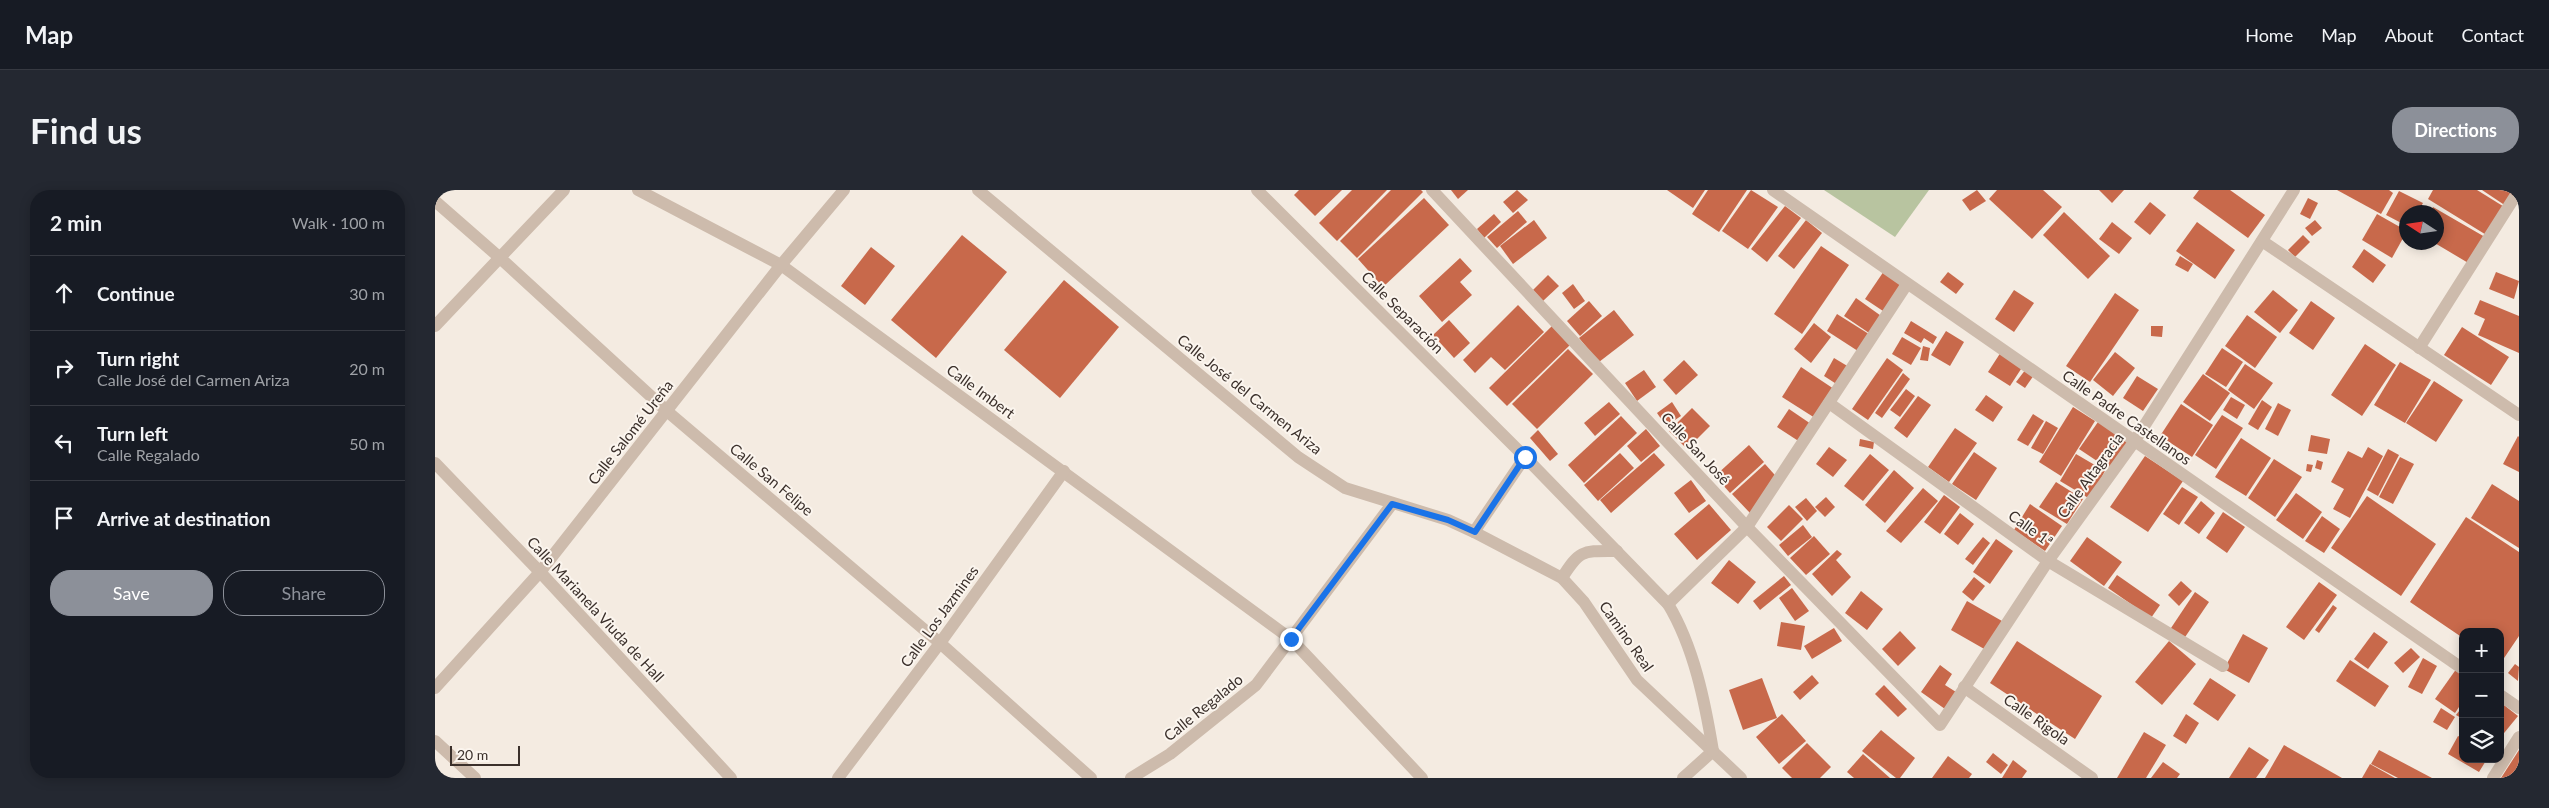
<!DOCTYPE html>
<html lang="en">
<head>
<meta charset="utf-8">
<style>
  body { margin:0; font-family:Lato,sans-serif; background:#242831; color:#f1f3f6 }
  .controls { position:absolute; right:15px; bottom:15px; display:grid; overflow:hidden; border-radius:10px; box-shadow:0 2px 12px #0003 }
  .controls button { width:45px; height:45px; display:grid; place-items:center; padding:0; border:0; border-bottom:1px solid #363941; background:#171b24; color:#f1f3f6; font:25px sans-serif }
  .compass { position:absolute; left:1964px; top:15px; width:45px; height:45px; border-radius:50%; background:#171b24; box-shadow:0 2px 12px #0003; rotate:282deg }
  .scale { position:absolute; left:15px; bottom:12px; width:70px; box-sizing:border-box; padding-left:5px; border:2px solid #3b302b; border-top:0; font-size:14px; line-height:18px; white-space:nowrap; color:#3b302b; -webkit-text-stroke:4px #fbf5ee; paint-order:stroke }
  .stop { position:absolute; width:15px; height:15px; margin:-11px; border:4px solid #1a73e8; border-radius:50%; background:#fff }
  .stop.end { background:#1a73e8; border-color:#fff; box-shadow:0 1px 5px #0008 }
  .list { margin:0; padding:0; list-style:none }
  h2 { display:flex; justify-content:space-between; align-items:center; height:65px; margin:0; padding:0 20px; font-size:21px }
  h2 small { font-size:16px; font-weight:400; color:#9ea1a6 }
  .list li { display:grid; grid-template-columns:32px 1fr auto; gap:15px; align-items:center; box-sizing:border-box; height:75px; padding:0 20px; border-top:1px solid #363941 }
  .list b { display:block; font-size:19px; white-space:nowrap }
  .list p { margin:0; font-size:16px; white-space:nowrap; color:#9ea1a6 }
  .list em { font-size:16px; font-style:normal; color:#9ea1a6 }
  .actions { display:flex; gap:10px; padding:15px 20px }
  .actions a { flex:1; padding:11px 0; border:1px solid #8c9099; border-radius:20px; text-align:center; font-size:18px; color:#8c9099 }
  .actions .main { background:#8c9099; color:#fff }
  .icon { flex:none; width:28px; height:28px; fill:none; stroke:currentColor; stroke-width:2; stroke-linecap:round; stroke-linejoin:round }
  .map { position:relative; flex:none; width:2084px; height:588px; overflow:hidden; border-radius:20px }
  header { display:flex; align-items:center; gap:30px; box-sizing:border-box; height:70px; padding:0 25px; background:#171b24; border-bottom:1px solid #363941 }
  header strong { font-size:24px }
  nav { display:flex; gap:28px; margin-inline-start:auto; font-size:18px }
  .intro { display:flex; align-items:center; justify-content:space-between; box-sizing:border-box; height:120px; padding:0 30px }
  h1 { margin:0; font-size:35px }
  .button { padding:12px 22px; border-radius:20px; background:#8c9099; color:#fff; font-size:18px; font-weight:700 }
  main { display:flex; gap:30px; padding:0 30px }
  aside { flex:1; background:#171b24; border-radius:20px; box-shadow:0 2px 12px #0003 }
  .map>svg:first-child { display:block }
  .green { fill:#b8c4a0 }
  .building { fill:#c8694b }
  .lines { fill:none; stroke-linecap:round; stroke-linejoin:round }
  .minor { stroke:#cdbbac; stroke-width:12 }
  .tertiary { stroke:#cdbbac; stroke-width:12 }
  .route { stroke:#1a73e8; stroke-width:6 }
  .labels { text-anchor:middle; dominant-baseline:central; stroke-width:4; stroke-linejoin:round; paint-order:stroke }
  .street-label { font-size:15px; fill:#3b302b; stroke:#fbf5ee }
</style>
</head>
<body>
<header>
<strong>Map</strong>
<nav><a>Home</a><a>Map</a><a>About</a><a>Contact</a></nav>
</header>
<div class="intro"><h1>Find us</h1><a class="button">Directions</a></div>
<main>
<aside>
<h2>2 min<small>Walk · 100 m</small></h2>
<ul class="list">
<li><svg class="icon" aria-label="ahead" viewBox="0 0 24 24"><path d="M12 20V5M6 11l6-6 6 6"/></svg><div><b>Continue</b></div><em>30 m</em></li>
<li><svg class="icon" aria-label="right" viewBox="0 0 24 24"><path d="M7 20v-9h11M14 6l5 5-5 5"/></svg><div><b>Turn right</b><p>Calle José del Carmen Ariza</p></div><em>20 m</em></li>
<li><svg class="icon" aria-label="left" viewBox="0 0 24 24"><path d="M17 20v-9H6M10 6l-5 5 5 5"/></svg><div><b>Turn left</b><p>Calle Regalado</p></div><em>50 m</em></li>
<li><svg class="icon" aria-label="arrive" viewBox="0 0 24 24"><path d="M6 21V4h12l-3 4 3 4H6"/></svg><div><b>Arrive at destination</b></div></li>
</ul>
<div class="actions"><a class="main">Save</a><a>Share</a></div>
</aside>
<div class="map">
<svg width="2084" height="588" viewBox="0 0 2084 588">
  <rect width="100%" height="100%" fill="#f4ebe1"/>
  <polygon class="green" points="1389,0 1494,0 1460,47"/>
  <g class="building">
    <polygon points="864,0 907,0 880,26 859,5"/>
    <polygon points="917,0 952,0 902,51 884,33"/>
    <polygon points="956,0 986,0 988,2 922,68 905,51"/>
    <polygon points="1016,0 1033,0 1023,9"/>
    <polygon points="1082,0 1093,10 1078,23 1068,12"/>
    <polygon points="1232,0 1270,0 1258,18"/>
    <polygon points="1273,0 1312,0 1284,42 1257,24"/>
    <polygon points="1316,0 1343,17 1313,59 1287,41"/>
    <polygon points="1542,0 1551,11 1535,21 1527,10"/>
    <polygon points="1562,0 1608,0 1627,17 1597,49 1554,9"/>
    <polygon points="1664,0 1689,0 1677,13"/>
    <polygon points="1764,0 1795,0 1830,25 1813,48 1758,8"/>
    <polygon points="1902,0 1954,0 1958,3 1946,24"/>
    <polygon points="1998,0 2042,0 2071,18 2053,46 1993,9"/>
    <polygon points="2047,0 2082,0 2071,16"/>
    <polygon points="1964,1 1988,13 1983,22 1972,22 1972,36 1951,25"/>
    <polygon points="989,8 1014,35 948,97 923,69"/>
    <polygon points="1873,8 1883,13 1875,29 1865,24"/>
    <polygon points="1715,12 1731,25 1715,45 1699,32"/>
    <polygon points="1350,16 1366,28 1332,72 1316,59"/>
    <polygon points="1998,17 2050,47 2035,74 1998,52 2002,52 2002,22 1995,22"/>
    <polygon points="1083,21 1092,32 1062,58 1052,47"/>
    <polygon points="1629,22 1675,66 1653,89 1608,45"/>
    <polygon points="1059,24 1066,32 1049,48 1042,39"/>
    <polygon points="1942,24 1972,41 1957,68 1927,50"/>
    <polygon points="1099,30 1112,48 1078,74 1065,56"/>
    <polygon points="1371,30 1387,43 1359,79 1343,66"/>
    <polygon points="1880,30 1887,38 1877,46 1870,38"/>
    <polygon points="1677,32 1697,48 1684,64 1664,49"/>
    <polygon points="1762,32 1800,60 1780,89 1741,61"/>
    <polygon points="527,45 572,82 501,168 456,130"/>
    <polygon points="1868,45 1875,52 1860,67 1853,60"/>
    <polygon points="1386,56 1414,75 1367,144 1339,124"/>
    <polygon points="436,57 460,76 430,115 406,96"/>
    <polygon points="1929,59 1951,75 1938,93 1917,77"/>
    <polygon points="1745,66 1758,74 1753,82 1740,75"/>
    <polygon points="1025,68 1037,81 1025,92 1037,105 1007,132 984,106"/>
    <polygon points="1449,81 1470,95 1451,123 1430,109"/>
    <polygon points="1513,82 1529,94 1521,104 1505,92"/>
    <polygon points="2061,82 2084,91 2079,109 2054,99"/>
    <polygon points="1113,85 1124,96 1108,111 1098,100"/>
    <polygon points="629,90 684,137 625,208 569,160"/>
    <polygon points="1138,94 1150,111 1139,119 1127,103"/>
    <polygon points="1579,100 1599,113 1579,142 1560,129"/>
    <polygon points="1838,100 1863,120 1845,143 1819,122"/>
    <polygon points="1680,103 1704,120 1655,192 1631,176"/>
    <polygon points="1421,108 1449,128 1437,145 1409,126"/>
    <polygon points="2045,110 2084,126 2084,163 2043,145 2050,129 2039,124"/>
    <polygon points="1154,111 1167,126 1145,146 1132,131"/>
    <polygon points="1876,111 1900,128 1878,160 1854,143"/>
    <polygon points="1083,115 1109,142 1070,180 1056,167 1040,183 1028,170"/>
    <polygon points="1179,120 1199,145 1164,172 1144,148"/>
    <polygon points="1402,124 1437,146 1426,163 1392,141"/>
    <polygon points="1812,125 1842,147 1820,178 1790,156"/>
    <polygon points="1014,130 1035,153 1019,168 998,145"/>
    <polygon points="1476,131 1502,147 1498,154 1489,148 1486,153 1469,143"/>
    <polygon points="1379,133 1396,147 1376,173 1359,159"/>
    <polygon points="1117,136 1135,155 1072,216 1054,198"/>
    <polygon points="1716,136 1728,136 1727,147 1716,146"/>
    <polygon points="2027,137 2074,167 2056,195 2009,165"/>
    <polygon points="1511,141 1529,152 1515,176 1496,165"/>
    <polygon points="1467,147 1486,158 1476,175 1457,164"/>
    <polygon points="1930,154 1961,175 1927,226 1896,205"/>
    <polygon points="1488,156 1495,158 1493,171 1485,170"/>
    <polygon points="1787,158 1808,172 1791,197 1770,184"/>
    <polygon points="1133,159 1158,184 1102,239 1077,214"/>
    <polygon points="1566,162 1588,176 1575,196 1553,182"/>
    <polygon points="1680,162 1700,178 1678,206 1658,190"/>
    <polygon points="1399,168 1414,177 1403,195 1389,186"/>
    <polygon points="1452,168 1468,180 1433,230 1417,219"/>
    <polygon points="1249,170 1263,185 1241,205 1228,190"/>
    <polygon points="1965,172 1996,190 1970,233 1939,215"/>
    <polygon points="1810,174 1838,193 1819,219 1793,200"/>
    <polygon points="1366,177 1399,199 1380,228 1347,207"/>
    <polygon points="1591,179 1599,185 1590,198 1581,192"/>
    <polygon points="1209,180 1221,197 1202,211 1190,193"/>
    <polygon points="1468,183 1475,189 1447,228 1440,223"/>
    <polygon points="1768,184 1795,203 1775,231 1748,212"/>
    <polygon points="1702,186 1723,199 1708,221 1688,208"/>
    <polygon points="1999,191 2028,210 2001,252 1971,233"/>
    <polygon points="1471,199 1480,206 1465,227 1455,220"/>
    <polygon points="1551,205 1568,217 1558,232 1540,220"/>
    <polygon points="1483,206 1496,215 1472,248 1459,238"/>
    <polygon points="1796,207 1810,215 1802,229 1788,220"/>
    <polygon points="1827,210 1837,217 1823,240 1813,234"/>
    <polygon points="1174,212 1185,224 1160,246 1149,233"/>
    <polygon points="1237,212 1246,226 1231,236 1222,223"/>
    <polygon points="1843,213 1856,220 1843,246 1830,239"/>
    <polygon points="1746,214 1778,235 1757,267 1725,246"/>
    <polygon points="1638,217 1660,231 1626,286 1604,272"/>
    <polygon points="1257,218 1275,236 1252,259 1234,241"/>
    <polygon points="1354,219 1376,234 1365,252 1342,237"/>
    <polygon points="1598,224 1609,231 1593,256 1582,250"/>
    <polygon points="1787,225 1808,238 1781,279 1760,265"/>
    <polygon points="1186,226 1202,243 1149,293 1133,275"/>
    <polygon points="1611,231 1623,238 1608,264 1596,258"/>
    <polygon points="1663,232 1693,252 1674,279 1644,259"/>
    <polygon points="1520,238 1542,253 1514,292 1493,277"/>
    <polygon points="1211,239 1225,256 1206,272 1192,256"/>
    <polygon points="1103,240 1123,264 1115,271 1095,248"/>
    <polygon points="1876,245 1895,249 1892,264 1873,261"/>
    <polygon points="2083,246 2084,247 2084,282 2068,274"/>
    <polygon points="1806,248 1836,268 1811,306 1780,287"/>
    <polygon points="1425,249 1439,252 1438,259 1424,256"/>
    <polygon points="1314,255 1329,272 1295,303 1280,286"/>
    <polygon points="1394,257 1412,270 1398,287 1381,274"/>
    <polygon points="1933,257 1948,266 1915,328 1898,319 1909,299 1896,292 1913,261 1927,268"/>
    <polygon points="1953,259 1964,265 1943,306 1932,300"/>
    <polygon points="1539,262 1562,278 1541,310 1517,294"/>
    <polygon points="1185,263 1199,278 1163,311 1149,295"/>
    <polygon points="1219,263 1230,275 1176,323 1165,310"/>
    <polygon points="1435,264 1454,280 1428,311 1409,296"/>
    <polygon points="1641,264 1670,281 1655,309 1625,291"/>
    <polygon points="1710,266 1748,291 1713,342 1675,317"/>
    <polygon points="1965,267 1979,274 1958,314 1944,307"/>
    <polygon points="1839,269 1867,287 1840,327 1813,308"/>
    <polygon points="1882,270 1888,272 1886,280 1880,278"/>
    <polygon points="1330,274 1347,293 1315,323 1297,304"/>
    <polygon points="1872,274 1878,275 1876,282 1871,281"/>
    <polygon points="1459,280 1479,298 1450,333 1430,315"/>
    <polygon points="1256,290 1271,311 1254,323 1239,303"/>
    <polygon points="1621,292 1648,309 1632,334 1604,317"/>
    <polygon points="2057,294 2084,311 2084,358 2036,328"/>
    <polygon points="1747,297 1763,307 1744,335 1728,324"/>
    <polygon points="1488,298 1503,311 1466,353 1451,341"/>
    <polygon points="1861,303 1887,322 1868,349 1841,330"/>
    <polygon points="1509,305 1525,317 1505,344 1489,332"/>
    <polygon points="1932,306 2001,354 1966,406 1896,358"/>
    <polygon points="1391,307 1400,317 1390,327 1380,317"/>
    <polygon points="1371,308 1382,321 1372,331 1360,317"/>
    <polygon points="1766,311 1780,323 1764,344 1749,333"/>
    <polygon points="1274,314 1296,340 1262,370 1239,344"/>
    <polygon points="1595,314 1627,336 1610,361 1579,340"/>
    <polygon points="1354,315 1368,329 1346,351 1332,337"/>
    <polygon points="1788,322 1810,337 1792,363 1771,348"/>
    <polygon points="1525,323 1539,334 1523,355 1509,344"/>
    <polygon points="1887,326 1905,339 1889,363 1870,351"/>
    <polygon points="2031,327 2084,362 2084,446 2065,474 2065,442 2028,442 2028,448 1975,412"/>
    <polygon points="1368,335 1377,347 1353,366 1344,355"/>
    <polygon points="1379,346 1395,364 1371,385 1355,368"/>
    <polygon points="1548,347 1555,353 1538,375 1530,369"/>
    <polygon points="1652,347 1687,372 1669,396 1635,371"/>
    <polygon points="1561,349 1578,361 1555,394 1538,382"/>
    <polygon points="1402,360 1407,364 1401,370 1416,387 1397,406 1377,384"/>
    <polygon points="1294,370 1321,392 1303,414 1276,393"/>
    <polygon points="1682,385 1725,415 1716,428 1673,398"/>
    <polygon points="1349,386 1356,395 1325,420 1318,411"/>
    <polygon points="1539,387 1550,396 1538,411 1527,402"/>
    <polygon points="1746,391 1757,401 1744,416 1733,405"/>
    <polygon points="1884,392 1902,405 1869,450 1851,437"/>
    <polygon points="1357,398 1374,421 1360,431 1344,408"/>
    <polygon points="1426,401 1448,419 1432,440 1410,423"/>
    <polygon points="1760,402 1774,412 1748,450 1734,441"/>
    <polygon points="1532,411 1567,431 1551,460 1516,440"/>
    <polygon points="1898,415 1902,418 1884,443 1880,440"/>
    <polygon points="1346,432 1370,436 1366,460 1342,456"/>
    <polygon points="1399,438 1407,451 1377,469 1369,456"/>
    <polygon points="1465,441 1481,458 1463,476 1447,459"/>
    <polygon points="1939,442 1953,452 1933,479 1919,469"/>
    <polygon points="1808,444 1833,458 1814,493 1789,479"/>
    <polygon points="1582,451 1667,506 1640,549 1555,493"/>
    <polygon points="1734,451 1761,474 1727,515 1700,492"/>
    <polygon points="1976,458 1985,467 1968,483 1959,473"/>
    <polygon points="1988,468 2002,476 1987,504 1973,497"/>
    <polygon points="1915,470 1954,496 1940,517 1901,491"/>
    <polygon points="2080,474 2084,477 2083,491 2073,483"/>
    <polygon points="1505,475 1517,484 1510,495 1521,502 1510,519 1486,502"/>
    <polygon points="2022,478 2028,482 2028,511 2020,523 2000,509"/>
    <polygon points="1377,485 1384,493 1365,510 1358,502"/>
    <polygon points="1327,488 1342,528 1308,540 1294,500"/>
    <polygon points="1775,488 1801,505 1783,531 1758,514"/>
    <polygon points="1449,495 1472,519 1463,527 1440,504"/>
    <polygon points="2065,512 2083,526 2065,548"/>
    <polygon points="2028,516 2028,529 2021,525"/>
    <polygon points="2006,518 2020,527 2012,540 1998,532"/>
    <polygon points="1347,524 1371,551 1344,574 1321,547"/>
    <polygon points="1751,524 1764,533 1751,554 1738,546"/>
    <polygon points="1446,540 1480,568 1465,588 1461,588 1427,561"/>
    <polygon points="1709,542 1731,555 1711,588 1682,588"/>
    <polygon points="2023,546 2028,548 2028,569 2052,569 2044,582 2013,564"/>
    <polygon points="1372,553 1396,577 1385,588 1357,588 1347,578"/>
    <polygon points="1849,555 1907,588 1830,588"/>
    <polygon points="1814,557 1834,570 1821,588 1794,588"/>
    <polygon points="1944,560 1997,588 1963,588 1936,574"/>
    <polygon points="2084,560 2084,588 2066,588"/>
    <polygon points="1558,563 1573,575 1566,584 1551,572"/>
    <polygon points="1428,564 1455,588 1419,588 1412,582"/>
    <polygon points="1513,566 1537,584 1534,588 1497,588"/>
    <polygon points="1578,570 1592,581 1587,588 1567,588"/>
    <polygon points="1728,572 1745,584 1742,588 1716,588"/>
    <polygon points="1935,574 1960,588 1927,588"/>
  </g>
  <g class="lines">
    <g class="minor">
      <polyline points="203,0 346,75 856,449 987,588"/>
      <polyline points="997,0 1312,337 1505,535 1613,371 1699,252 1859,0"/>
      <polyline points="1338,0 2028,479"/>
      <polyline points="0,11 64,67 233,222 505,453 656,588"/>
      <polyline points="1827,51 2084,225"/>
      <polyline points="0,136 129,0"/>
      <polyline points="1984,158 2084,0"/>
      <polyline points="1394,213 1613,371 1788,476"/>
      <polyline points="0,273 105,382 296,588"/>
      <polyline points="1233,414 1312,337 1472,94"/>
      <polyline points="1529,497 1657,588"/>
      <polyline points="0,498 105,382 346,75 409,0"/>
      <polyline points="2065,505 2084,518"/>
      <polyline points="0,551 40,588"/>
      <polyline points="403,588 505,453 629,281"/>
      <polyline points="696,588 735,564 821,495 957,314"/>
      <polyline points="1248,588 1278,561"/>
      <polyline points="2058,588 2084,547"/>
    </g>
    <g class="tertiary">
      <polyline points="543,0 863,267 910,298 1013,330 1039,342 1127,388 1149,412 1202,490 1306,588"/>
      <path d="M822 0 1090 267 1233 414C1259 457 1270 512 1278 561"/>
      <polyline points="1039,342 1090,267"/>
      <path d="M1127 388C1145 359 1148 361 1182 361"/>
    </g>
  </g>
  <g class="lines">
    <polyline class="route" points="856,449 957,314 1013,330 1040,342 1090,267"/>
  </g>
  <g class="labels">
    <g class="street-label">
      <text transform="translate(968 122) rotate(45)">Calle Separación</text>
      <text transform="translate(546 201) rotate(36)">Calle Imbert</text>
      <text transform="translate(815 204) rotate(39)">Calle José del Carmen Ariza</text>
      <text transform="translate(1692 227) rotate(35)">Calle Padre Castellanos</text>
      <text transform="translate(195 242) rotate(-52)">Calle Salomé Ureña</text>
      <text transform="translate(1261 258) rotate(47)">Calle San José</text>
      <text transform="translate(1655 285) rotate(-54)">Calle Altagracia</text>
      <text transform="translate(337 289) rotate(40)">Calle San Felipe</text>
      <text transform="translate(1596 338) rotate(36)">Calle 1ª</text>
      <text transform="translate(161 419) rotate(47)">Calle Marianela Viuda de Hall</text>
      <text transform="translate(504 426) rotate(-54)">Calle Los Jazmines</text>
      <text transform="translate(1192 446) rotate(55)">Camino Real</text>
      <text transform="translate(768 517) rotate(-39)">Calle Regalado</text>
      <text transform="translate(1602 529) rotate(35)">Calle Rigola</text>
    </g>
  </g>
</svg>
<div class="controls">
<button>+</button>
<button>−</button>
<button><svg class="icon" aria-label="layers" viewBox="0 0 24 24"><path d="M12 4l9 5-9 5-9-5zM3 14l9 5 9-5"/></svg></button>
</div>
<svg class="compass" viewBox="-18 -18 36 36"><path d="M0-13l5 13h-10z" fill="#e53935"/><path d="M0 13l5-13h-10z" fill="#9ea1a6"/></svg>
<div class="scale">20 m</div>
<div class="stop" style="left:1090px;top:267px"></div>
<div class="stop end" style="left:856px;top:449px"></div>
</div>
</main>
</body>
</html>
